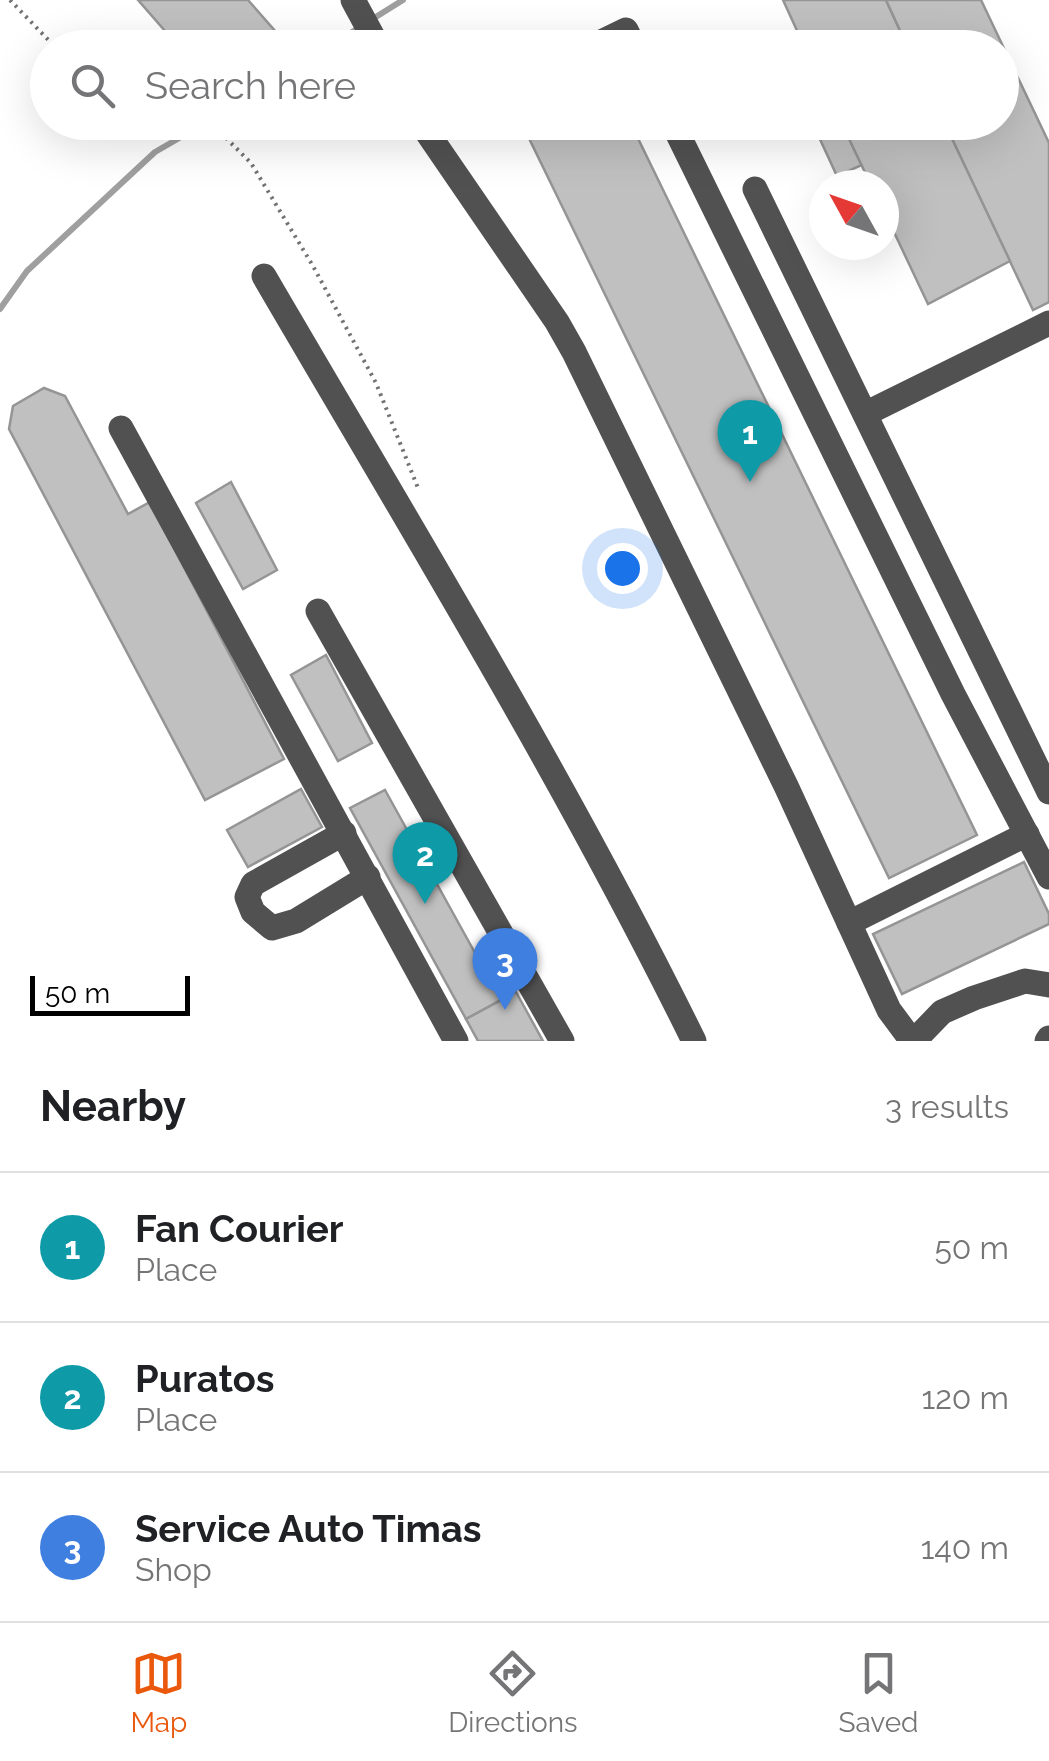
<!DOCTYPE html>
<html lang="en">
<head>
<meta charset="utf-8">
<style>
  body { margin:0; font-family:Raleway,sans-serif; background:#f6f6f6; color:#202124 }
  .compass { position:absolute; left:809px; top:170px; width:90px; height:90px; border-radius:50%; background:#fff; box-shadow:0 10px 40px #0002; rotate:310deg }
  .scale { position:absolute; left:30px; bottom:25px; width:160px; box-sizing:border-box; padding-left:10px; border:5px solid #000; border-top:0; font-size:28px; line-height:35px; white-space:nowrap; color:#000; -webkit-text-stroke:8px #fff; paint-order:stroke }
  .you { position:absolute; left:622px; top:568px; width:35px; height:35px; margin:-25px; border:8px solid #fff; border-radius:50%; background:#1a73e8; box-shadow:0 0 0 15px #1a73e833 }
  .badge { display:grid; place-items:center; width:65px; height:65px; border-radius:50%; background:#ea580c; color:#fff; font-size:32px; font-weight:700 }
  .pin { position:absolute; translate:-50% -82px; filter:drop-shadow(0 2px 5px #0008) }
  .pin::after { content:''; position:absolute; top:52px; width:35px; height:30px; background:inherit; clip-path:polygon(0 0,100% 0,50% 100%) }
  .list { margin:0; padding:0; list-style:none }
  h2 { display:flex; justify-content:space-between; align-items:center; height:130px; margin:0; padding:0 40px; font-size:42px }
  h2 small { font-size:32px; font-weight:400; color:#757577 }
  .list li { display:grid; grid-template-columns:65px 1fr auto; gap:30px; align-items:center; box-sizing:border-box; height:150px; padding:0 40px; border-top:2px solid #e0e0e0 }
  .list b { display:block; font-size:38px; white-space:nowrap }
  .list p { margin:0; font-size:32px; white-space:nowrap; color:#757577 }
  .list em { font-size:32px; font-style:normal; color:#757577 }
  .icon { flex:none; width:55px; height:55px; fill:none; stroke:currentColor; stroke-width:2; stroke-linecap:round; stroke-linejoin:round }
  .map { position:relative; flex:none; width:1049px; height:1041px; overflow:hidden }
  .search { position:absolute; background:#fff; box-shadow:0 10px 40px #0002; left:30px; right:30px; top:30px; height:110px; display:flex; align-items:center; gap:25px; box-sizing:border-box; padding:0 35px; border-radius:55px; color:#757577; font-size:38px }
  .sheet { height:580px; background:#fff }
  nav { display:flex; justify-content:space-around; align-items:center; box-sizing:border-box; height:140px; border-top:2px solid #e0e0e0; background:#fff; font-size:28px; color:#757577 }
  nav a { display:grid; justify-items:center; gap:5px }
  nav .on { color:#ea580c }
  .map>svg:first-child { display:block }
  .lines { fill:none; stroke-linecap:round; stroke-linejoin:round }
  .stream { stroke:#9f9f9f; stroke-width:6 }
  .building { fill:#c0c0c0; stroke:#959595; stroke-width:2.5 }
  .path { stroke:#737373; stroke-width:4; stroke-dasharray:2.5 5; stroke-linecap:butt }
  .minor { stroke:#515151; stroke-width:25 }
</style>
</head>
<body>
<div class="map">
<svg width="1049" height="1041" viewBox="0 0 1049 1041">
  <rect width="100%" height="100%" fill="#fff"/>
  <g class="lines">
    <g class="stream">
      <polyline points="371,20 403,0"/>
      <polyline points="327,48 360,27"/>
      <polyline points="0,309 27,271 155,152 207,122"/>
    </g>
  </g>
  <g class="building">
    <polygon points="138,0 248,0 283,40 274,48 180,48"/>
    <polygon points="783,0 886,0 908,48 805,48"/>
    <polygon points="886,0 981,0 1049,143 1049,302 1033,310 944,122 1002,122 1002,48 908,48"/>
    <polygon points="536,122 630,122 977,835 889,878 524,128"/>
    <polygon points="812,122 841,122 862,165 837,176"/>
    <polygon points="841,122 944,122 1010,261 928,304 884,211 884,185 871,185"/>
    <polygon points="44,388 65,396 128,514 150,502 284,759 205,800 9,429 13,406"/>
    <polygon points="231,482 277,570 243,589 196,503"/>
    <polygon points="326,655 372,743 338,761 291,675"/>
    <polygon points="301,789 322,827 248,867 227,830"/>
    <polygon points="385,790 501,1000 466,1019 350,808"/>
    <polygon points="1024,862 1049,914 1049,924 902,994 873,934"/>
    <polygon points="516,992 543,1041 478,1041 466,1019"/>
  </g>
  <g class="lines">
    <g class="path">
      <polyline points="10,0 56,48"/>
      <polyline points="210,122 251,163 313,266 376,383 418,488"/>
    </g>
    <g class="minor">
      <polyline points="353,0 379,48"/>
      <polyline points="589,48 626,30 635,48"/>
      <polyline points="672,122 953,694 1049,877"/>
      <polyline points="422,125 557,322 574,352 787,788 889,1010 912,1041"/>
      <polyline points="755,189 1049,792"/>
      <path d="M264 276C411 528 565 779 694 1041"/>
      <polyline points="865,414 1049,323"/>
      <polyline points="121,428 456,1041"/>
      <polyline points="318,611 562,1041"/>
      <polyline points="344,833 253,884 247,897 253,912 272,928 296,921 368,877"/>
      <polyline points="849,923 1027,834"/>
      <polyline points="914,1041 942,1012 974,998 1025,981 1049,985"/>
      <polyline points="1047,1041 1049,1038"/>
    </g>
  </g>
</svg>
<svg class="compass" viewBox="-18 -18 36 36"><path d="M0-13l5 13h-10z" fill="#e53935"/><path d="M0 13l5-13h-10z" fill="#757577"/></svg>
<div class="scale">50 m</div>
<div class="you"></div>
<div class="pin badge" style="left:750px;top:482px;background:#0f9aa8">1</div>
<div class="pin badge" style="left:425px;top:904px;background:#0f9aa8">2</div>
<div class="pin badge" style="left:505px;top:1010px;background:#3f7fe0">3</div>
<div class="search"><svg class="icon" aria-label="search" viewBox="0 0 24 24"><circle cx="10" cy="10" r="6"/><path d="M15 15l6 6"/></svg>Search here</div>
</div>
<section class="sheet">
<h2>Nearby<small>3 results</small></h2>
<ul class="list">
<li><span class="badge" style="background:#0f9aa8">1</span><div><b>Fan Courier</b><p>Place</p></div><em>50 m</em></li>
<li><span class="badge" style="background:#0f9aa8">2</span><div><b>Puratos</b><p>Place</p></div><em>120 m</em></li>
<li><span class="badge" style="background:#3f7fe0">3</span><div><b>Service Auto Timas</b><p>Shop</p></div><em>140 m</em></li>
</ul>
</section>
<nav>
<a class="on"><svg class="icon" aria-label="map" viewBox="0 0 24 24"><path d="M3 6l6-2 6 2 6-2v14l-6 2-6-2-6 2zM9 4v14M15 6v14"/></svg>Map</a>
<a><svg class="icon" aria-label="directions" viewBox="0 0 24 24"><path d="M12 3l9 9-9 9-9-9zM9 14v-3h6M13 9l2 2-2 2"/></svg>Directions</a>
<a><svg class="icon" aria-label="saved" viewBox="0 0 24 24"><path d="M7 4h10v16l-5-4-5 4z"/></svg>Saved</a>
</nav>
</body>
</html>
